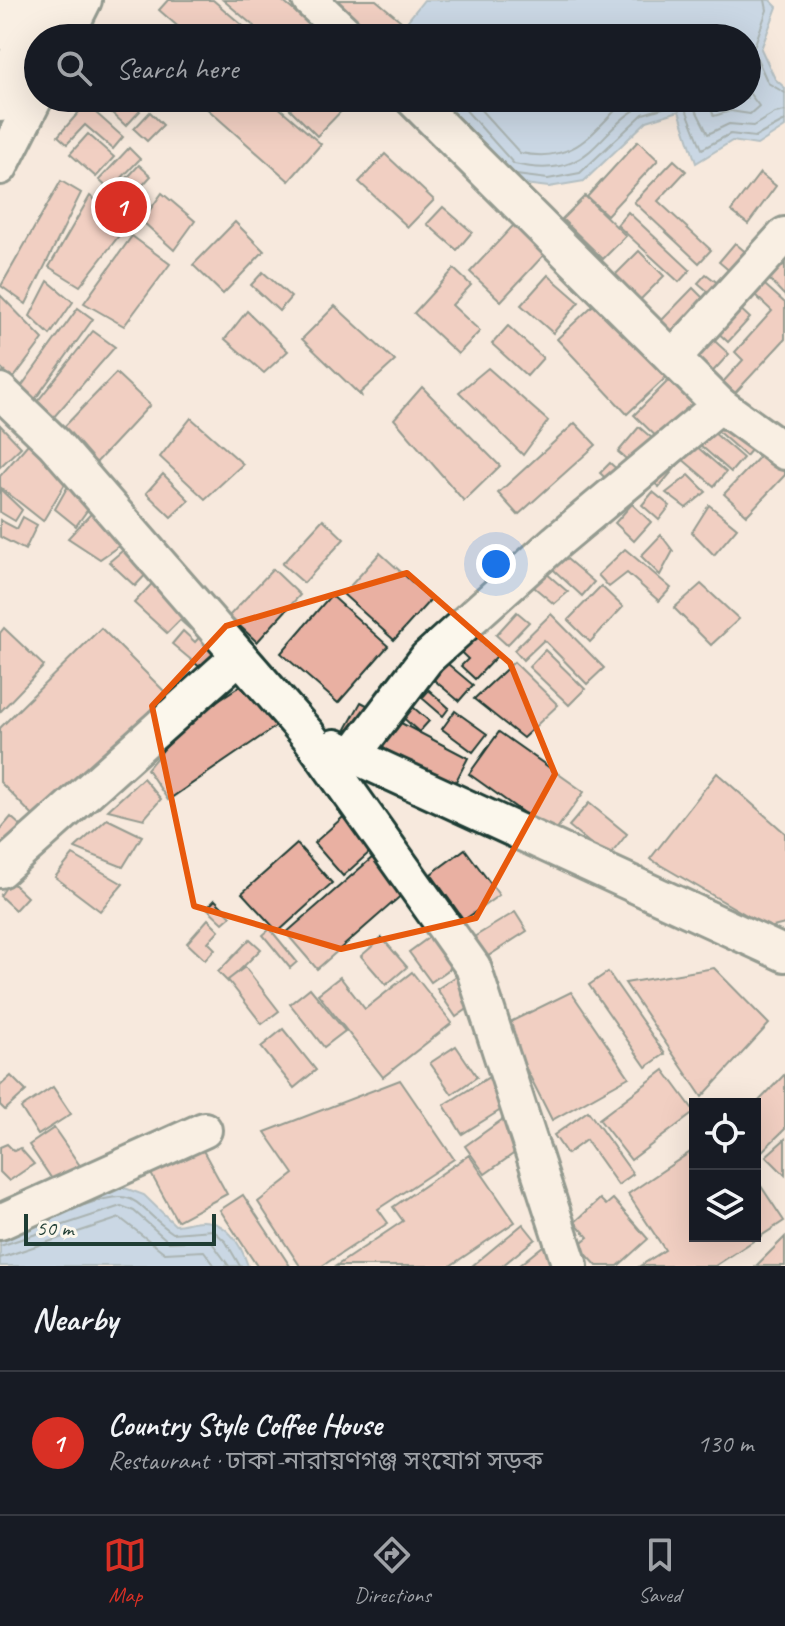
<!DOCTYPE html>
<html lang="en">
<head>
<meta charset="utf-8">
<style>
  body { margin:0; font-family:Caveat,"Noto Sans Bengali",sans-serif; background:#242831; color:#f1f3f6 }
  .controls { position:absolute; right:24px; bottom:24px; display:grid; overflow:hidden; border-radius:0px; box-shadow:0 8px 32px #0002 }
  .controls button { width:72px; height:72px; display:grid; place-items:center; padding:0; border:0; border-bottom:2px solid #363941; background:#171b24; color:#f1f3f6; font:40px sans-serif }
  .scale { position:absolute; left:24px; bottom:20px; width:192px; box-sizing:border-box; padding-left:8px; border:4px solid #1f3d34; border-top:0; font-size:22px; line-height:28px; white-space:nowrap; color:#1f3d34; -webkit-text-stroke:6px #fbf7ec; paint-order:stroke }
  .you { position:absolute; left:496px; top:564px; width:28px; height:28px; margin:-20px; border:6px solid #fff; border-radius:50%; background:#1a73e8; box-shadow:0 0 0 12px #1a73e833 }
  .badge { display:grid; place-items:center; width:52px; height:52px; border-radius:50%; background:#d93025; color:#fff; font-size:26px; font-weight:700 }
  .pin { position:absolute; translate:-50% -50%; border:4px solid #fff; box-shadow:0 2px 8px #0006 }
  .list { margin:0; padding:0; list-style:none }
  h2 { display:flex; justify-content:space-between; align-items:center; height:104px; margin:0; padding:0 32px; font-size:34px }
  h2 small { font-size:26px; font-weight:400; color:#9ea1a6 }
  .list li { display:grid; grid-template-columns:52px 1fr auto; gap:24px; align-items:center; box-sizing:border-box; height:144px; padding:0 32px; border-top:2px solid #363941 }
  .list b { display:block; font-size:30px; white-space:nowrap }
  .list p { margin:0; font-size:26px; white-space:nowrap; color:#9ea1a6 }
  .list em { font-size:26px; font-style:normal; color:#9ea1a6 }
  .icon { flex:none; width:44px; height:44px; fill:none; stroke:currentColor; stroke-width:2; stroke-linecap:round; stroke-linejoin:round }
  .map { position:relative; flex:none; width:785px; height:1266px; overflow:hidden }
  .search { position:absolute; background:#171b24; box-shadow:0 8px 32px #0002; left:24px; right:24px; top:24px; height:88px; display:flex; align-items:center; gap:20px; box-sizing:border-box; padding:0 28px; border-radius:44px; color:#9ea1a6; font-size:30px }
  .sheet { height:248px; background:#171b24 }
  nav { display:flex; justify-content:space-around; align-items:center; box-sizing:border-box; height:112px; border-top:2px solid #363941; background:#171b24; font-size:22px; color:#9ea1a6 }
  nav a { display:grid; justify-items:center; gap:4px }
  nav .on { color:#d93025 }
  .map>svg:first-child { display:block }
  .water { fill:#92c2ed; stroke:#648da3; stroke-width:2 }
  .lines { fill:none; stroke-linecap:round; stroke-linejoin:round }
  .shore { stroke:#4d727e; stroke-width:2 }
  .building { fill:#e9b0a2; stroke:#1f3d34; stroke-width:2 }
  .minor-casing { stroke:#1f3d34; stroke-width:40 }
  .major-casing { stroke:#1f3d34; stroke-width:50 }
  .minor { stroke:#fbf7ec; stroke-width:34 }
  .major { stroke:#fbf7ec; stroke-width:44 }
  .marked { fill:none; stroke:#e8590c; stroke-width:6; stroke-linejoin:round }
</style>
</head>
<body>
<div class="map">
<svg width="785" height="1266" viewBox="0 0 785 1266">
  <rect width="100%" height="100%" fill="#f7e9dd"/>
  <filter id="ink" filterUnits="userSpaceOnUse"><feTurbulence type="fractalNoise" baseFrequency=".0125" numOctaves="2"/><feDisplacementMap in="SourceGraphic" scale="16" xChannelSelector="R" yChannelSelector="G"/><feConvolveMatrix kernelMatrix="1 2 1 2 8 2 1 2 1" color-interpolation-filters="sRGB"/></filter>
  <g filter="url(#ink)">
    <g class="water">
      <polygon points="424,0 770,0 777,7 761,49 775,79 785,88 785,127 757,145 732,141 696,163 679,111 647,121 584,181 549,187 507,182 432,98 747,98 747,38 394,38"/>
      <path d="M122 1187 144 1195 175 1225C184 1225 192 1221 201 1221 226 1220 241 1244 248 1266H0V1230L108 1189Z"/>
    </g>
    <g class="lines">
      <g class="shore">
        <polyline points="765,0 767,10 753,50 768,83 785,93"/>
        <path d="M455 98 514 164C603 184 593 118 661 98"/>
        <path d="M470 98 520 153C577 164 590 133 628 98"/>
        <polyline points="690,98 708,134 729,124 753,126 775,113 785,111"/>
        <polyline points="706,98 714,116 730,111 750,114 759,106 747,90"/>
        <polyline points="516,175 548,179 580,173 643,114 676,104 686,109 702,149 730,134 755,137 785,121"/>
        <path d="M84 1205C142 1185 131 1205 173 1233L213 1230 226 1242 240 1266"/>
        <polyline points="0,1246 121,1206 134,1211 169,1242 210,1240 229,1266"/>
        <polyline points="0,1258 120,1218 165,1253 204,1251 215,1266"/>
      </g>
    </g>
    <g class="building">
      <polygon points="168,0 213,0 257,38 191,38 159,10"/>
      <polygon points="223,0 281,0 319,32 315,38 268,38"/>
      <polygon points="328,0 376,0 419,36 368,38"/>
      <polygon points="126,98 140,111 126,126 97,99"/>
      <polygon points="195,98 268,98 321,144 289,181"/>
      <polygon points="279,98 354,98 317,136"/>
      <polygon points="86,104 123,137 113,149 85,125 67,144 58,136"/>
      <polygon points="150,112 163,125 147,141 134,129"/>
      <polygon points="88,134 114,157 96,177 70,154"/>
      <polygon points="638,141 658,160 607,215 587,197"/>
      <polygon points="129,148 140,159 110,190 99,180"/>
      <polygon points="385,154 434,200 408,227 359,182"/>
      <polygon points="674,160 686,171 658,201 711,250 699,263 634,202"/>
      <polygon points="139,165 151,176 130,199 118,188"/>
      <polygon points="760,173 776,186 748,224 731,211"/>
      <polygon points="61,181 81,193 26,304 1,286"/>
      <polygon points="162,193 195,221 174,250 142,221"/>
      <polygon points="90,196 128,224 80,286 49,267"/>
      <polygon points="585,196 626,236 603,259 562,219"/>
      <polygon points="443,207 472,232 457,250 427,224"/>
      <polygon points="628,212 690,270 679,282 617,225"/>
      <polygon points="524,214 555,243 501,301 470,272"/>
      <polygon points="235,222 264,251 223,294 193,265"/>
      <polygon points="132,236 170,264 124,326 84,303"/>
      <polygon points="735,243 748,254 732,273 719,262"/>
      <polygon points="639,251 664,276 635,305 610,280"/>
      <polygon points="785,252 785,296 763,273"/>
      <polygon points="454,269 471,285 452,305 480,331 458,354 414,313"/>
      <polygon points="263,272 291,297 279,311 251,285"/>
      <polygon points="706,274 719,284 711,294 698,283"/>
      <polygon points="548,275 579,302 553,333 521,305"/>
      <polygon points="48,281 73,302 50,335 30,316"/>
      <polygon points="765,285 785,303 785,339 735,393 723,382 743,360 735,352 772,311 755,295"/>
      <polygon points="693,288 705,300 671,335 659,323"/>
      <polygon points="0,295 43,339 13,379 0,367"/>
      <polygon points="604,295 674,370 627,414 557,339"/>
      <polygon points="735,304 750,318 728,342 713,328"/>
      <polygon points="335,306 395,361 360,393 362,397 302,339"/>
      <polygon points="78,308 93,319 33,402 18,391"/>
      <polygon points="247,311 288,351 264,373 225,339"/>
      <polygon points="508,326 543,358 527,376 492,344"/>
      <polygon points="93,331 115,347 53,418 37,402"/>
      <polygon points="706,333 729,354 705,380 682,359"/>
      <polygon points="488,368 548,421 523,455 459,392"/>
      <polygon points="116,373 150,405 95,464 60,431"/>
      <polygon points="676,373 709,406 668,448 634,415"/>
      <polygon points="422,387 500,466 464,501 394,419"/>
      <polygon points="720,409 758,442 746,456 707,422"/>
      <polygon points="191,418 243,464 205,499 160,457"/>
      <polygon points="575,423 596,445 518,515 498,493"/>
      <polygon points="0,425 21,447 0,467"/>
      <polygon points="705,425 743,458 731,472 692,438"/>
      <polygon points="639,427 680,462 659,487 618,452"/>
      <polygon points="34,437 72,472 43,521 0,487 0,476"/>
      <polygon points="688,439 726,472 714,486 675,453"/>
      <polygon points="767,449 785,466 785,475 747,515 724,494"/>
      <polygon points="610,463 629,480 619,491 600,473"/>
      <polygon points="163,474 189,500 171,517 146,493"/>
      <polygon points="689,475 706,492 686,508 666,493"/>
      <polygon points="73,477 93,502 76,526 55,509"/>
      <polygon points="0,489 22,510 15,521 0,512"/>
      <polygon points="653,492 670,506 659,520 642,505"/>
      <polygon points="100,504 129,539 100,559 68,538"/>
      <polygon points="632,504 651,522 634,541 615,523"/>
      <polygon points="709,505 737,528 714,555 692,532"/>
      <polygon points="23,517 37,525 25,550 0,537 0,520 17,529"/>
      <polygon points="323,519 344,539 304,583 282,564"/>
      <polygon points="661,535 673,551 660,575 641,556"/>
      <polygon points="128,546 151,569 135,586 109,562"/>
      <polygon points="554,548 594,582 582,596 544,561"/>
      <polygon points="625,549 671,588 659,601 627,573 609,587 598,575"/>
      <polygon points="380,553 431,599 394,640 343,594"/>
      <polygon points="523,553 568,592 554,604 510,567"/>
      <polygon points="273,569 300,595 257,642 229,616"/>
      <polygon points="159,576 198,621 190,629 180,620 167,633 134,603"/>
      <polygon points="701,584 739,619 711,645 674,608"/>
      <polygon points="601,586 623,607 590,642 568,620"/>
      <polygon points="331,595 388,646 338,703 281,653"/>
      <polygon points="517,612 529,622 507,645 496,635"/>
      <polygon points="551,614 604,668 587,684 544,640 523,660 514,650"/>
      <polygon points="467,626 497,656 475,679 461,666 468,659 450,642"/>
      <polygon points="4,628 44,666 0,712 0,633"/>
      <polygon points="101,628 170,697 42,825 0,782 0,728"/>
      <polygon points="207,629 226,645 202,669 172,644 183,631 195,642"/>
      <polygon points="545,650 585,689 569,705 529,667"/>
      <polygon points="442,659 473,685 459,701 428,675"/>
      <polygon points="514,662 558,705 523,738 474,699"/>
      <polygon points="240,686 281,723 168,800 147,769 189,719"/>
      <polygon points="429,690 449,708 443,716 422,698"/>
      <polygon points="397,693 429,721 419,732 388,704"/>
      <polygon points="361,702 468,758 454,785 346,729"/>
      <polygon points="455,711 487,734 473,752 442,729"/>
      <polygon points="499,732 584,792 553,834 469,774"/>
      <polygon points="717,773 785,833 785,924 769,928 650,859"/>
      <polygon points="143,778 161,799 144,819 108,810"/>
      <polygon points="589,803 627,834 608,858 569,826"/>
      <polygon points="351,810 380,843 343,876 314,843"/>
      <polygon points="11,817 30,834 9,851 0,844 0,830"/>
      <polygon points="107,819 142,836 123,867 75,848"/>
      <polygon points="297,844 332,883 278,932 242,893"/>
      <polygon points="465,849 499,895 464,920 431,874"/>
      <polygon points="381,850 412,886 317,969 286,933"/>
      <polygon points="73,855 123,884 100,911 55,877"/>
      <polygon points="10,881 27,897 15,910 0,896"/>
      <polygon points="215,900 231,916 223,923 207,908"/>
      <polygon points="515,912 527,931 482,960 469,940"/>
      <polygon points="208,919 219,930 208,942 215,949 205,960 187,943"/>
      <polygon points="270,929 297,962 290,968 263,935"/>
      <polygon points="435,933 458,963 431,982 409,952"/>
      <polygon points="382,938 407,967 386,985 361,956"/>
      <polygon points="250,939 261,949 228,982 218,972"/>
      <polygon points="245,967 279,1011 262,1024 228,980"/>
      <polygon points="714,968 769,1024 702,1097 625,983"/>
      <polygon points="464,971 483,998 456,1017 437,989"/>
      <polygon points="412,972 452,1023 383,1077 318,994 340,977 365,1009"/>
      <polygon points="608,972 665,1054 646,1067 589,985"/>
      <polygon points="310,988 345,1031 324,1047 290,1004"/>
      <polygon points="571,992 629,1077 552,1120 504,1025"/>
      <polygon points="283,1029 316,1070 294,1088 261,1047"/>
      <polygon points="456,1046 477,1077 452,1094 430,1063"/>
      <polygon points="664,1070 695,1112 631,1160 599,1119"/>
      <polygon points="494,1074 512,1103 462,1134 444,1105"/>
      <polygon points="785,1074 785,1129 756,1157 755,1105"/>
      <polygon points="11,1076 26,1091 5,1110 0,1105 0,1086"/>
      <polygon points="400,1080 454,1159 378,1209 388,1223 322,1266 300,1266 258,1202 294,1174 265,1132"/>
      <polygon points="53,1087 71,1114 38,1135 21,1108"/>
      <polygon points="588,1111 633,1174 618,1185 586,1140 567,1154 554,1135"/>
      <polygon points="506,1117 526,1145 485,1174 465,1146"/>
      <polygon points="54,1128 83,1170 58,1188 29,1145"/>
      <polygon points="785,1139 785,1175 766,1156"/>
      <polygon points="7,1144 14,1151 20,1148 34,1164 9,1181 0,1172 0,1147"/>
      <polygon points="200,1145 227,1194 177,1221 150,1172"/>
      <polygon points="695,1149 695,1236 755,1236 755,1177 784,1221 715,1266 640,1266 665,1250 628,1194"/>
      <polygon points="469,1155 515,1222 450,1266 336,1266 403,1221 393,1207"/>
      <polygon points="243,1195 290,1266 257,1266 220,1210"/>
      <polygon points="600,1199 606,1205 613,1199 648,1239 618,1266 597,1266 578,1245 588,1237 575,1222"/>
      <polygon points="523,1224 535,1239 502,1266 472,1266"/>
      <polygon points="785,1237 785,1266 756,1266"/>
      <polygon points="543,1246 559,1266 518,1266"/>
    </g>
    <g class="lines">
      <defs>
        <g id="minor">
          <polyline points="310,0 350,38"/>
          <polyline points="65,38 84,0"/>
          <polyline points="0,167 38,92"/>
          <polyline points="673,358 785,235"/>
          <polyline points="0,391 54,443 308,735 473,967 570,1266"/>
          <polyline points="720,405 785,452"/>
          <polyline points="335,747 785,954"/>
          <polyline points="353,755 427,658 556,542 720,405 412,98"/>
          <polyline points="0,870 239,656"/>
          <polyline points="0,1222 204,1130"/>
        </g>
        <g id="major">
          <polyline points="0,27 13,0"/>
          <polyline points="0,99 52,0"/>
        </g>
      </defs>
      <use href="#minor" class="minor-casing"/>
      <use href="#major" class="major-casing"/>
      <use href="#minor" class="minor"/>
      <use href="#major" class="major"/>
    </g>
  </g>
  <path d="M0 0H785V1266H0ZM407 573 510 663 555 774 476 918 341 949 194 906 152 706 226 626Z" fill="#f7e9dd" fill-opacity=".55" fill-rule="evenodd"/>
  <path class="marked" d="M407 573 510 663 555 774 476 918 341 949 194 906 152 706 226 626Z"/>
</svg>
<div class="controls">
<button><svg class="icon" aria-label="locate" viewBox="0 0 24 24"><circle cx="12" cy="12" r="6"/><path d="M12 2v4M12 18v4M2 12h4M18 12h4"/></svg></button>
<button><svg class="icon" aria-label="layers" viewBox="0 0 24 24"><path d="M12 4l9 5-9 5-9-5zM3 14l9 5 9-5"/></svg></button>
</div>
<div class="scale">50 m</div>
<div class="you"></div>
<div class="pin badge" style="left:121px;top:207px">1</div>
<div class="search"><svg class="icon" aria-label="search" viewBox="0 0 24 24"><circle cx="10" cy="10" r="6"/><path d="M15 15l6 6"/></svg>Search here</div>
</div>
<section class="sheet">
<h2>Nearby<small></small></h2>
<ul class="list">
<li><span class="badge">1</span><div><b>Country Style Coffee House</b><p>Restaurant · ঢাকা-নারায়ণগঞ্জ সংযোগ সড়ক</p></div><em>130 m</em></li>
</ul>
</section>
<nav>
<a class="on"><svg class="icon" aria-label="map" viewBox="0 0 24 24"><path d="M3 6l6-2 6 2 6-2v14l-6 2-6-2-6 2zM9 4v14M15 6v14"/></svg>Map</a>
<a><svg class="icon" aria-label="directions" viewBox="0 0 24 24"><path d="M12 3l9 9-9 9-9-9zM9 14v-3h6M13 9l2 2-2 2"/></svg>Directions</a>
<a><svg class="icon" aria-label="saved" viewBox="0 0 24 24"><path d="M7 4h10v16l-5-4-5 4z"/></svg>Saved</a>
</nav>
</body>
</html>
